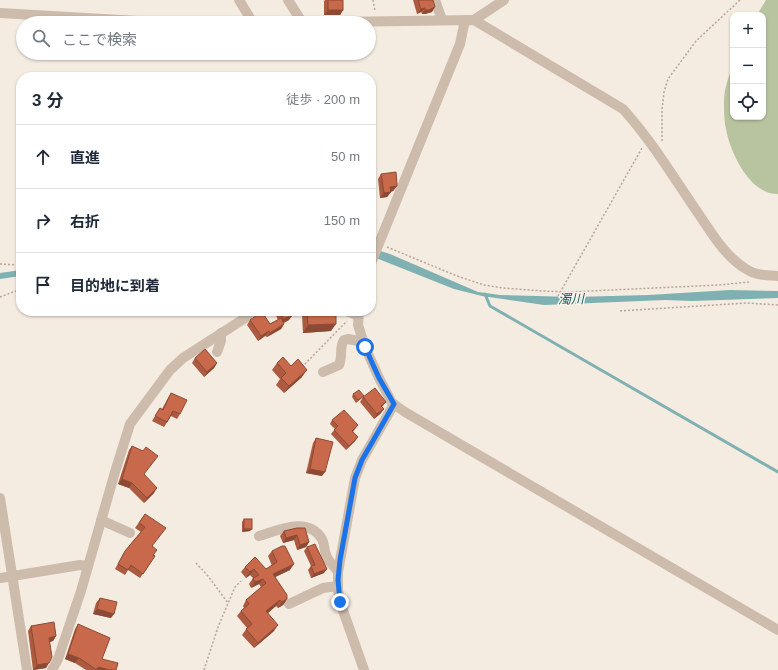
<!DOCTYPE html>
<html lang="ja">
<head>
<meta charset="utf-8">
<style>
  body { margin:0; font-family:Helvetica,"Noto Sans JP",sans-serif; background:#f6f6f7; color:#1f2937 }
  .controls { position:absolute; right:12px; top:12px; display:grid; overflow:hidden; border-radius:8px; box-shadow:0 1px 3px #0004 }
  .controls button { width:36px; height:36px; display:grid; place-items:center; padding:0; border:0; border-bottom:1px solid #e0e1e3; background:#fff; color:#1f2937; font:20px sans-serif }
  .stop { position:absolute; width:12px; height:12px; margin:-9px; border:3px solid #1a73e8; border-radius:50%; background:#fff }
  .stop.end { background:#1a73e8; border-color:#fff; box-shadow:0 1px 4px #0008 }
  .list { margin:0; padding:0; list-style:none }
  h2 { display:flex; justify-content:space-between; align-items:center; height:52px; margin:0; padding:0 16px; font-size:17px }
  h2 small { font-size:13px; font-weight:400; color:#747a83 }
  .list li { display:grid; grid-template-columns:26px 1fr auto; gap:12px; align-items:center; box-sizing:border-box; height:64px; padding:0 16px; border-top:1px solid #e0e1e3 }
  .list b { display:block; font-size:15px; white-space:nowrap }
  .list em { font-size:13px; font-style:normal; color:#747a83 }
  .icon { flex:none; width:22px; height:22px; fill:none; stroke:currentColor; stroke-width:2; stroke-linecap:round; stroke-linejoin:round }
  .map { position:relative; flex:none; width:778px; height:670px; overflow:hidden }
  .search { position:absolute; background:#fff; box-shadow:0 1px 3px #0004; left:16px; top:16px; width:360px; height:44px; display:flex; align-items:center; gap:10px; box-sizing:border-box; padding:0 14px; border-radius:22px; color:#747a83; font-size:15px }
  .panel { position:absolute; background:#fff; box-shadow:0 1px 3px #0004; left:16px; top:72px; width:360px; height:244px; border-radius:16px }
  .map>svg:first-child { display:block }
  .green { fill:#b8c4a0 }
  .water { fill:#7fb0b2 }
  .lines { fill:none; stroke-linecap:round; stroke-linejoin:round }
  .stream { stroke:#7fb0b2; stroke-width:3 }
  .path { stroke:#b9a596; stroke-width:1.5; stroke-dasharray:2 2; stroke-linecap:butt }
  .minor { stroke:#cdbbac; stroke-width:10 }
  .wall { fill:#ac5a40 }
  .shaded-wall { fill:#8c4a34 }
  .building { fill:#c8694b; stroke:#8c4a34 }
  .route { stroke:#1a73e8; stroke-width:5 }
  .labels { text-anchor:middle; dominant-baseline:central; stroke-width:3; stroke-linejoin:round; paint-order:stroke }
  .water-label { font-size:13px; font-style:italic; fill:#1f5a5e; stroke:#fbf5ee }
</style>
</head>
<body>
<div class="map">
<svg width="778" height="670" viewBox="0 0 778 670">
  <rect width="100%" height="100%" fill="#f4ebe1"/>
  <path class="green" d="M766 0H778V194C750 195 730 152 726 129 724 121 724 110 724 102 724 89 728 78 733 66V117H763V15H757Z"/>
  <g class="water">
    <polygon points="371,248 390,254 478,292 500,295 574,297 649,295 730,290 778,291 778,298 692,301 665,300 544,305 482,296 454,289 371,256"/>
    <polygon points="21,270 21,276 0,279 0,273"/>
  </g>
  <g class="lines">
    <polyline class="stream" points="485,294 490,306 778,472"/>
    <g class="path">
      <polyline points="373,0 375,11"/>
      <polyline points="662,141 662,110 664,92 668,79 696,41 740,0"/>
      <polyline points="387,247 457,276 484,285 503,288 543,291 568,292 719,285 749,282"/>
      <polyline points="0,264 21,265"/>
      <polyline points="558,296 642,148"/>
      <polyline points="0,297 21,289"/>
      <polyline points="620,311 746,303 778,305"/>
      <polyline points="302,367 347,321"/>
      <polyline points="196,563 208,576 228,603"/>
      <polyline points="204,670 218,627 235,587 241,581"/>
    </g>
    <g class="minor">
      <polyline points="239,0 253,23"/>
      <polyline points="288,0 302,22"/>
      <polyline points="435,0 442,20"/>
      <polyline points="0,13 172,23"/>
      <polyline points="474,20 504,0"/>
      <path d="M265 23 474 20 623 109C652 141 675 180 700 216 713 235 726 257 746 269 756 276 767 275 778 276"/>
      <polyline points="371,263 460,44 465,20"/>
      <polyline points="347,311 358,316"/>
      <polyline points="359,311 358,325 365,347 379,378 392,403 405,412 778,630"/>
      <polyline points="217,352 221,341 221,333"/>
      <path d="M323 372 339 365C343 357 339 347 344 340L348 339 363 342"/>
      <polyline points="0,498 27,670"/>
      <polyline points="101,520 130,533"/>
      <path d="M259 536C279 530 308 516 322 539 325 545 324 552 327 557 329 562 335 567 338 572"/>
      <polyline points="0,578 80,565 88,566"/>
      <polyline points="289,604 323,588 338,586"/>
      <polyline points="52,670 58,659 81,591 115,472 130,424 170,370 183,358 256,311"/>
      <polyline points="364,670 340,602 338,590 338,572 355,478 362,460 394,404"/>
    </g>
  </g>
  <g class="wall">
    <polygon points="325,0 343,0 343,10 340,15 324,15 324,1"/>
    <polygon points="413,0 433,0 432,12 425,14 422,14 421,12 417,14"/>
    <polygon points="381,174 397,186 393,191 391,192 387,197 380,198 378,179"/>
    <polygon points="274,311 290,311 289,320 284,323 284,324 281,329 267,337 265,336 258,341 247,325 250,320 270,324 278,320"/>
    <polygon points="305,311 337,311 336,313 331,331 303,333 302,315"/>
    <polygon points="195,358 217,363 214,368 204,377 192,363"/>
    <polygon points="277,363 291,366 302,377 284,393 276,385 280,379 272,370"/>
    <polygon points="171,393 180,414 177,419 171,416 164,427 152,421 160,408 162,409 168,398"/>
    <polygon points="353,394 362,398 356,403 352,397"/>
    <polygon points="363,397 386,402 382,407 384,409 380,414 374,419 360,402"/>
    <polygon points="332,420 358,425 353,432 358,437 355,441 346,450 331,434 335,429 330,424"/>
    <polygon points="316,438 322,476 306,473 313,443"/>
    <polygon points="132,446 144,474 154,493 144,503 129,488 118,484 129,450"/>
    <polygon points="145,514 153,546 154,555 155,556 140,578 128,570 125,575 115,569 125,551 141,532 135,528"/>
    <polygon points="244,519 250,531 242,532 242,522"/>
    <polygon points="297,528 309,542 306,547 297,550 294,540 283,543 280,536 284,531"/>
    <polygon points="307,547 324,573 311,578 308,570 311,566 304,551"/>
    <polygon points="272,551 290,570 275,577 287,599 283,605 278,608 276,606 268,613 274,631 254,648 242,635 247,628 237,616 241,611 244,608 243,606 246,600 261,587 259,584 251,588 249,584 253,578 250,575 246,578 241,572 245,567 266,569 272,566 268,556"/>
    <polygon points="100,598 111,618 93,614 96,603"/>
    <polygon points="78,624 102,659 116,670 86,670 75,663 65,659 75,629"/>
    <polygon points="31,626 56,636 53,641 50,642 46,668 33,670 28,631"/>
  </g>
  <g class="shaded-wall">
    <polygon points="435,7 432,12 425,14 422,14 425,10"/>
    <polygon points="425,8 421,12 417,14 421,9"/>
    <polygon points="328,10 343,10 340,15 324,15"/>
    <polygon points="397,186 393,191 387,192 390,187"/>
    <polygon points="391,192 387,197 380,198 384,193"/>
    <polygon points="292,316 289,320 280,324 283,319"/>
    <polygon points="284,324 281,329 267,337 270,333"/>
    <polygon points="336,324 331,331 303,333 308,325"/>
    <polygon points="269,331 265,336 258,341 261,336"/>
    <polygon points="217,363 214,368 204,377 207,372"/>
    <polygon points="307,370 302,377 284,393 289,386"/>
    <polygon points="384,409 380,414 374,419 377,414"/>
    <polygon points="358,437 355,441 346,450 349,446"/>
    <polygon points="310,469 325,472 322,476 306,473"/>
    <polygon points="122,479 132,483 129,488 118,484"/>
    <polygon points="157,488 154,493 144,503 147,498"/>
    <polygon points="244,529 252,529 250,531 242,532"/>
    <polygon points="297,535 294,540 283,543 286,538"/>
    <polygon points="309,542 306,547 297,550 300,545"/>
    <polygon points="294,564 290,570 269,580 273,574"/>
    <polygon points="254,569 250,575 246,578 250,572"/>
    <polygon points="327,569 324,573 311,578 314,574"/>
    <polygon points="263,579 259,584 251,588 255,582"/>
    <polygon points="287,599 283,605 278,608 282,602"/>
    <polygon points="280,600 276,606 263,617 266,611"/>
    <polygon points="97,609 114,614 111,618 93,614"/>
    <polygon points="278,625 274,631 254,648 258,643"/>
    <polygon points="56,636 53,641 45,643 49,638"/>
    <polygon points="68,654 79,658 75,663 65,659"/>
    <polygon points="49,663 46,668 33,670 37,665"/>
    <polygon points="98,667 110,670 97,670"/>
  </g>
  <g class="building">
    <rect x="328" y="0" width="15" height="10"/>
    <polygon points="418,0 433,0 435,7 429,10 425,10 425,8 421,9"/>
    <polygon points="396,172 397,184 397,186 390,187 391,192 384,193 381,174"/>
    <polygon points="280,311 290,311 292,316 283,319"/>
    <polygon points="307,311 336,311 336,324 308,325"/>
    <polygon points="262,312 270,324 281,318 284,324 270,333 269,331 261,336 250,320"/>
    <polygon points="205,349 217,363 207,372 195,358"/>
    <polygon points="283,357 291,366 298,359 307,370 289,386 281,378 286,373 277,363"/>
    <polygon points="375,388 386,402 381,406 384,409 377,414 363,397"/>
    <polygon points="359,390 364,396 358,400 353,394"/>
    <polygon points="171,393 187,400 180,414 173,411 167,422 155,416 160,408 163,410"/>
    <polygon points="344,410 358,425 352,431 358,437 349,446 334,430 338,426 332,420"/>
    <polygon points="316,438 333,442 325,472 310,469"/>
    <polygon points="132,446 143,451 146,447 158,456 144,474 157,488 147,498 132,483 122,479"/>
    <polygon points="145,514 166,528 152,546 157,550 153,555 155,556 143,574 131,565 128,570 118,564 125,551 145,527 139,523"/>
    <rect x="244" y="519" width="8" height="10"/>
    <polygon points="297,528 305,528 309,542 300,545 297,535 286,538 284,531"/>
    <polygon points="315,544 327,569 314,574 311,566 315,565 307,547"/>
    <polygon points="282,546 285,546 294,564 273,574 287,595 287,599 282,602 280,600 266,611 278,625 258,643 246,629 252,624 241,611 249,604 246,600 266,583 263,579 255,582 253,578 259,575 254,569 250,572 245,567 255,557 266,569 277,562 272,551"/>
    <polygon points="100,598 117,602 114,614 97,609"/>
    <polygon points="54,622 56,636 49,638 52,657 49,663 37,665 31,626"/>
    <polygon points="78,624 110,638 102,659 118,663 116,670 110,670 98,667 97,670 79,658 68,654"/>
  </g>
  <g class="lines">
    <polyline class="route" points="340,602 338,580 340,560 355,478 362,460 394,404 379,378 365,347"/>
  </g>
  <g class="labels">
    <g class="water-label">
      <text transform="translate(571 299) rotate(-1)">濁川</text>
    </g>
  </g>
</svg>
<div class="controls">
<button>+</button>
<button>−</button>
<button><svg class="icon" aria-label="locate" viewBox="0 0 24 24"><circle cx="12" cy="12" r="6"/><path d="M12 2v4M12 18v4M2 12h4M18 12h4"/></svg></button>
</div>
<div class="stop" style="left:365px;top:347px"></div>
<div class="stop end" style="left:340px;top:602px"></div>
<div class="search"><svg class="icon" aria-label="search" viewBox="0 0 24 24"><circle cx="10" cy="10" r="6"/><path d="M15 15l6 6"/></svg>ここで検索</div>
<section class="panel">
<h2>3 分<small>徒歩 · 200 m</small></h2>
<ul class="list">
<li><svg class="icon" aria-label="ahead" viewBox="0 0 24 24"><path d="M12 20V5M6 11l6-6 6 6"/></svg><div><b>直進</b></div><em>50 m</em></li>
<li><svg class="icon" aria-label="right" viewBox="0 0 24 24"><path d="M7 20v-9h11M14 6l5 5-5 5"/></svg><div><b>右折</b></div><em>150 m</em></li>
<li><svg class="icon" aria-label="arrive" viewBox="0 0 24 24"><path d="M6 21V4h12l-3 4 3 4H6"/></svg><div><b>目的地に到着</b></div></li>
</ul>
</section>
</div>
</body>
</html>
